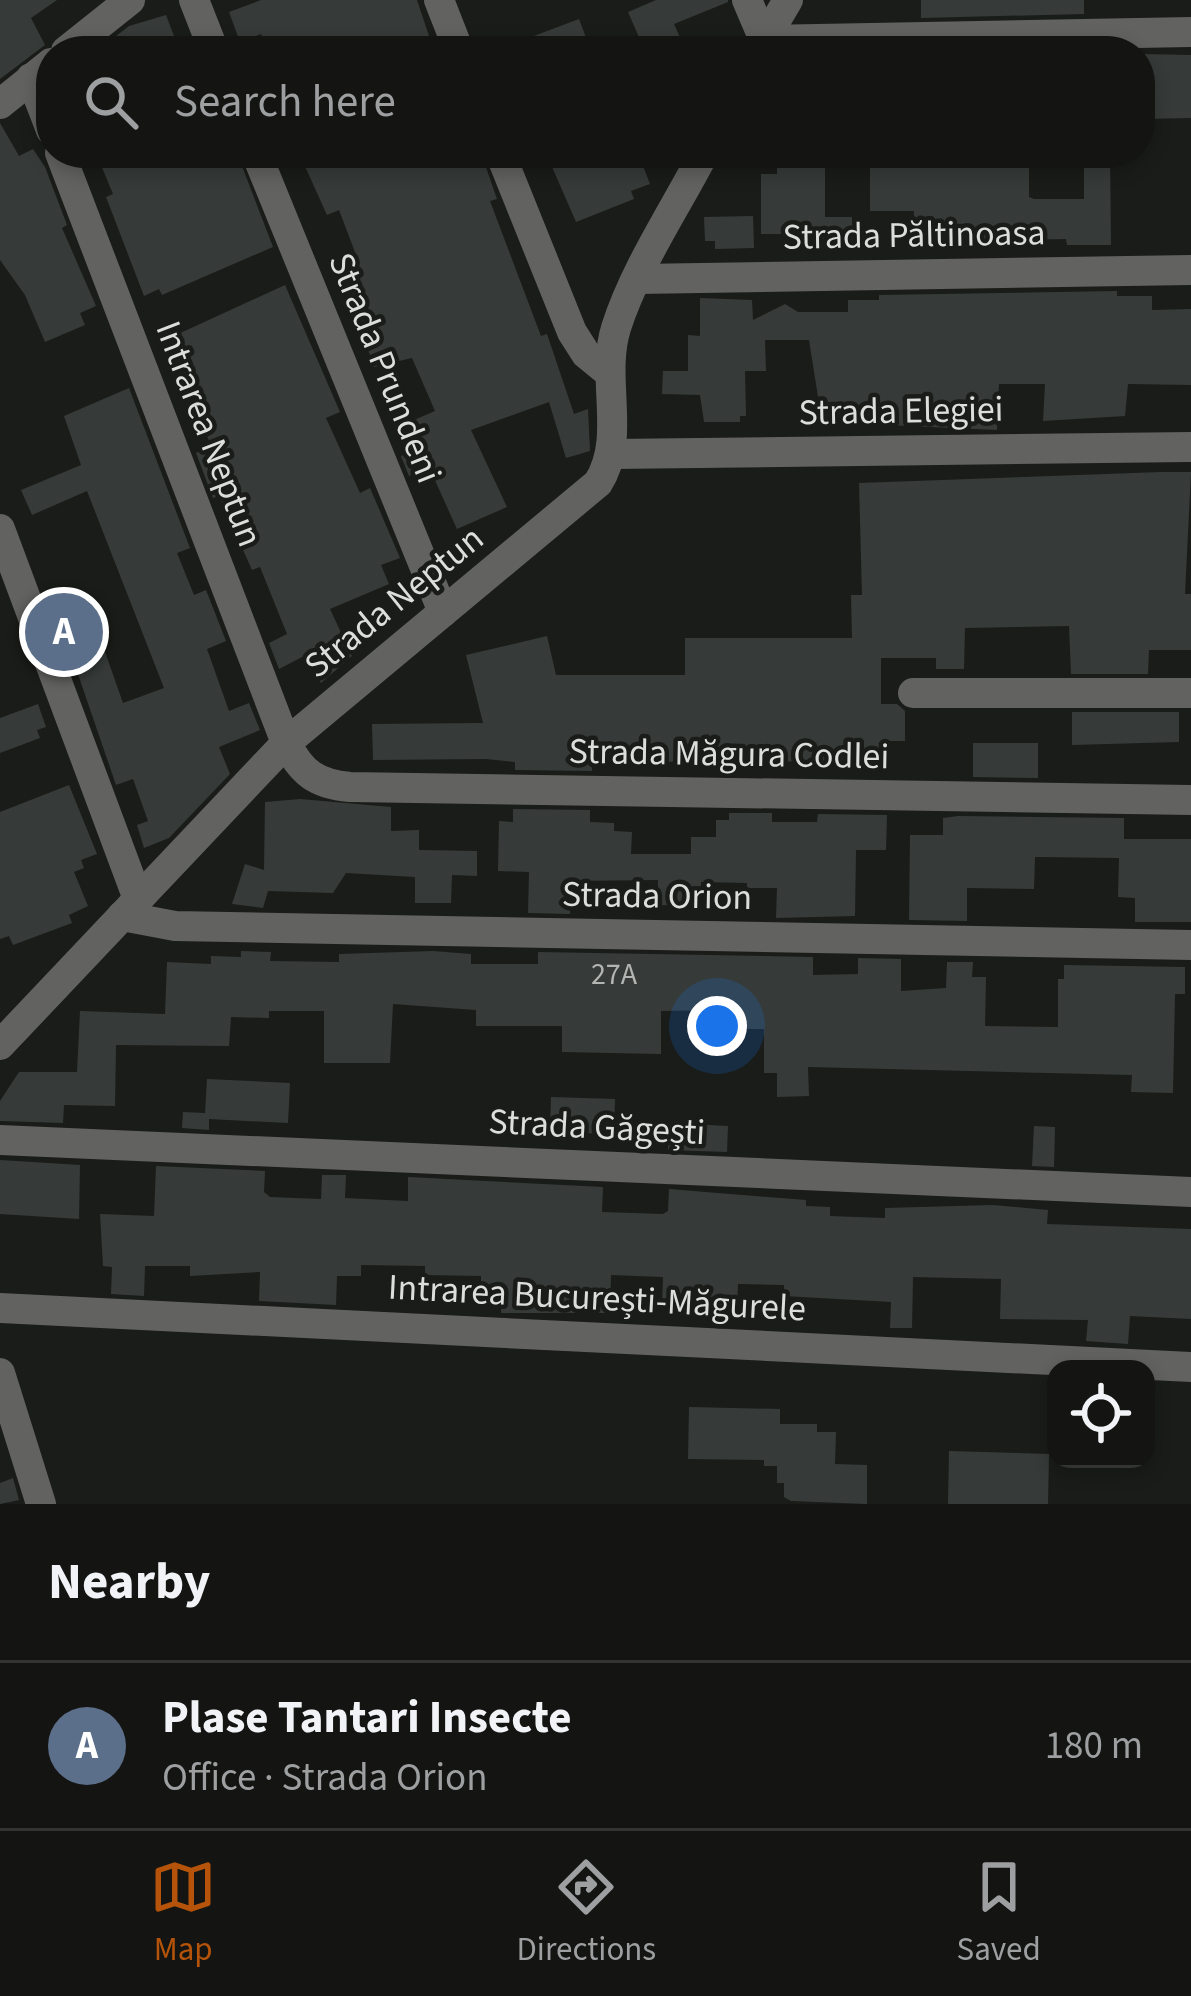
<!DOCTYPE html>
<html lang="en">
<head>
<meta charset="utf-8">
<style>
  body { margin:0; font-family:"Source Sans 3",sans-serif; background:#212221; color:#f1f3f6 }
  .controls { position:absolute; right:36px; bottom:36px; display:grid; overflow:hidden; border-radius:24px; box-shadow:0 6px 18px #0003 }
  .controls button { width:108px; height:108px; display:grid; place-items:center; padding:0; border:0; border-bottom:3px solid #333433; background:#141513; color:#f1f3f6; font:60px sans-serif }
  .you { position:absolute; left:717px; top:1026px; width:42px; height:42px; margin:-30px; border:9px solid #fff; border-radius:50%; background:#1a73e8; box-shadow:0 0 0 18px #1a73e833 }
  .badge { display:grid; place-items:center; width:78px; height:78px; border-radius:50%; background:#b45309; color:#fff; font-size:39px; font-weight:700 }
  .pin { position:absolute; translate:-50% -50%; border:6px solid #fff; box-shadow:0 3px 12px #0006 }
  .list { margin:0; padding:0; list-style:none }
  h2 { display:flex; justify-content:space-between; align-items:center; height:156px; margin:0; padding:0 48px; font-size:51px }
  h2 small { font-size:39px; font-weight:400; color:#9d9fa0 }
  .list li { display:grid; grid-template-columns:78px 1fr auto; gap:36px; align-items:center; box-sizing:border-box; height:168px; padding:0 48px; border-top:3px solid #333433 }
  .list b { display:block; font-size:45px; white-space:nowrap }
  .list p { margin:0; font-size:39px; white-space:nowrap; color:#9d9fa0 }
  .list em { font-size:39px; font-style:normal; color:#9d9fa0 }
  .icon { flex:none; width:66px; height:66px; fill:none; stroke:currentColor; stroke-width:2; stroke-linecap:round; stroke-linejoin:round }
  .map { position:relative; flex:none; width:1191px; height:1504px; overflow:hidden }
  .search { position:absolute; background:#141513; box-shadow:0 6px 18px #0003; left:36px; right:36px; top:36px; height:132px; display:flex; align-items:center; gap:30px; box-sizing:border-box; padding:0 42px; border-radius:48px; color:#9d9fa0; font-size:45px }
  .sheet { height:324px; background:#141513 }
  nav { display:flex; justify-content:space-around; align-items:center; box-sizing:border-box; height:168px; border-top:3px solid #333433; background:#141513; font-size:33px; color:#9d9fa0 }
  nav a { display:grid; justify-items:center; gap:6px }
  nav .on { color:#b45309 }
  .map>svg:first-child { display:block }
  .building { fill:#363b39 }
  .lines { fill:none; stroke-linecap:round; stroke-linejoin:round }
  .minor { stroke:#626260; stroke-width:30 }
  .labels { text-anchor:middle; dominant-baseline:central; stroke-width:9; stroke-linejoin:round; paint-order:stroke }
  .number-label { font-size:30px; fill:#b2b5b2 }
  .street-label { font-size:36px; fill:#dcdedb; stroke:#1a1c19 }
</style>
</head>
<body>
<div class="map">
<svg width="1191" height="1504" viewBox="0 0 1191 1504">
  <rect width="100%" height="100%" fill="#1a1c19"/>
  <g class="building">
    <polygon points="0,0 57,0 31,18 45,45 0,79"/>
    <polygon points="261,0 417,0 434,51 268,51 261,34 240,42 229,12"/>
    <polygon points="656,0 728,0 728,2 674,24 686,51 645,51 628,12"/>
    <polygon points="921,0 1084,0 1084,14 921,18"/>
    <polygon points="166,15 174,36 162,40 165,51 97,51 129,26"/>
    <polygon points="579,19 591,51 500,51 499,49"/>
    <polygon points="1140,54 1191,55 1191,118 1140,119"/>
    <polygon points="0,123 19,156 33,149 45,167 67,225 62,228 96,306 80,313 85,325 45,342 25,295 0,260"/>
    <polygon points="96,153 237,153 273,247 162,295 159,289 144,296 106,197 113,194"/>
    <polygon points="299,153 481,153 497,199 490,201 541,336 547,334 574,414 588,409 590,451 566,458 549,402 471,430 507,507 457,529 433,476 427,468 409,476 401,456 425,446 414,420 435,411 412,358 374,367 340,268 358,260 339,210 327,215"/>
    <polygon points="546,153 638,153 650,184 631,191 634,199 576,222"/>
    <polygon points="777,153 825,153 825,217 852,217 853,248 820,249 820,234 761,234 761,174 777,174"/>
    <polygon points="983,153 1029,153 1029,197 1034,199 1084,199 1084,153 1110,153 1111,245 1067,245 1066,239 956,241 956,234 914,233 914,211 870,211 870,158 983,159"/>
    <polygon points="753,216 754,248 715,249 715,241 705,241 704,217"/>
    <polygon points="285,285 340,412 326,418 360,493 370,488 400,558 381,565 389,584 330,609 352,656 321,683 304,656 279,669 269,643 287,634 260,567 252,570 219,496 213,498 196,453 212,447 163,341"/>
    <polygon points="1117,291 1117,296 1152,296 1152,310 1191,309 1191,385 1128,384 1125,416 1043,421 1045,384 999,384 997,430 822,422 809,340 765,340 766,371 745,371 746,416 740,416 740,422 704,422 700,395 662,394 663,371 688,371 688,335 700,336 700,298 752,300 753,320 785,304 798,312 848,312 848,300 879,300 879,295"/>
    <polygon points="129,388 190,548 177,553 194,595 206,590 226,641 207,649 229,711 249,703 260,730 219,747 230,774 169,838 144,848 137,825 148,821 133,779 116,785 67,642 98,632 123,703 164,688 87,491 32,515 21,490 81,465 64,416"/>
    <polygon points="1161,472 1191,472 1185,594 1191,594 1191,650 1149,650 1148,674 1071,674 1069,626 965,628 964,669 936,669 936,658 881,658 881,704 897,704 905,711 905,741 881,741 881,761 592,762 592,771 515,770 515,762 486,759 373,760 372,724 483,723 466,655 547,636 556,675 685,675 685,638 852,638 851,595 862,595 859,483"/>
    <polygon points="38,704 46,727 37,730 40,738 0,753 0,718"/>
    <polygon points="1072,712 1179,712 1179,742 1072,745"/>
    <polygon points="973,743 1038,743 1038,778 973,777"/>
    <polygon points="69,785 97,854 81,860 84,868 74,872 88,906 69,915 72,923 13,945 9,936 0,939 0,812"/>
    <polygon points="300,799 391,807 391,831 419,830 419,850 477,851 477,876 452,875 451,903 415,903 415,877 346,873 333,893 268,891 263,908 232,904 245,864 264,870 265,802"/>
    <polygon points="513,809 590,810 590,822 614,823 614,831 632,832 631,854 691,854 691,837 716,837 716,820 729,820 729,813 772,813 772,822 817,822 818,814 887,815 886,850 856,850 855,916 776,918 777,888 747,888 747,883 701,882 701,906 658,905 658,880 570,881 570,914 528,913 529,872 498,871 499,821 513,822"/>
    <polygon points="958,816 1124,818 1124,839 1191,839 1191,922 1135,922 1135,898 1118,897 1119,858 1041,857 1035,857 1034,889 967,888 967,921 909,920 910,835 943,835 943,818"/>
    <polygon points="241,951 271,952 270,961 339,962 339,954 433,951 471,954 471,964 538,964 538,952 813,957 813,975 858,974 858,958 901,959 901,991 946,988 947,962 973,962 972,977 986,977 985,1026 1058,1027 1058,979 1064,979 1064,965 1185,967 1185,994 1175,994 1173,1093 1131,1092 1132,1075 808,1067 809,1096 777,1097 777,1073 764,1073 764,1029 722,1029 722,1010 661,1011 661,1054 562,1052 562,1026 476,1026 476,1010 393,1004 390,1063 324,1063 324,1011 269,1011 269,1018 231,1017 229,1046 116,1045 115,1106 64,1105 63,1123 0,1121 0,1101 19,1072 77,1072 80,1011 165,1014 167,962 211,964 211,956 241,957"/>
    <polygon points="207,1079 290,1083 288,1123 209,1119 209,1130 182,1128 183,1112 205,1113"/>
    <polygon points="551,1097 615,1099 614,1134 550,1132"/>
    <polygon points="669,1123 728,1126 727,1152 668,1150"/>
    <polygon points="1034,1126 1055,1127 1054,1167 1032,1166"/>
    <polygon points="0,1160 80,1165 79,1219 0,1214"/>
    <polygon points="156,1166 265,1171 264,1192 270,1197 321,1199 322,1175 346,1175 345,1198 408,1201 408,1177 603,1187 602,1212 663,1214 668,1211 669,1189 806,1200 806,1206 830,1207 830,1216 885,1218 885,1208 993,1205 1048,1210 1047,1224 1191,1229 1191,1319 1130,1316 1128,1344 1086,1341 1088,1320 1000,1319 1001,1279 913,1277 912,1328 890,1328 891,1302 784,1296 784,1285 738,1284 737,1311 662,1307 663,1277 611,1275 610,1313 501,1313 502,1296 481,1296 481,1276 425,1275 425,1266 361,1265 361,1276 337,1276 336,1305 259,1301 260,1272 190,1276 190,1266 145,1266 144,1296 111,1294 112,1267 103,1266 100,1214 154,1216"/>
    <polygon points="689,1407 780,1409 780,1424 817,1424 817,1432 836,1432 835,1464 867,1465 867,1504 791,1501 784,1497 784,1483 777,1483 777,1466 764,1466 764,1460 688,1459"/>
    <polygon points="949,1451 1049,1454 1048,1504 948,1504"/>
    <polygon points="13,1478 19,1500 0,1504 0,1483"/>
  </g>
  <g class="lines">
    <g class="minor">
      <polyline points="194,0 214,51"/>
      <polyline points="439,0 459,51"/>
      <polyline points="747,0 764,40"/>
      <polyline points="764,40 1191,32"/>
      <polyline points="66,51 130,0"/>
      <polyline points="758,51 788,0"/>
      <polyline points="31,78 51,130"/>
      <polyline points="0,104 51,63"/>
      <path d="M60 153 286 743C302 773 316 784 350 787L1191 800"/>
      <polyline points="256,153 443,612"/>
      <polyline points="500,153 572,332 586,354 608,372"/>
      <polyline points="638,279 1191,270"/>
      <polyline points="612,454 1191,447"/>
      <polyline points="0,529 138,899"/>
      <polyline points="913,693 1191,693"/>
      <polyline points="122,916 175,926 1191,945"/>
      <path d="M0 1045 286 743 598 483C627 438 600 379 616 328 635 268 675 209 704 153"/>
      <polyline points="0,1140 1191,1192"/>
      <polyline points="0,1308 1191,1367"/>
      <polyline points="0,1373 41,1504"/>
    </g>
  </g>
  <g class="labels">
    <g class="number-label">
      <text x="614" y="974">27A</text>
    </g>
    <g class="street-label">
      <text transform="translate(914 235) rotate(-1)">Strada Păltinoasa</text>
      <text transform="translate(385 368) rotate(68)">Strada Prundeni</text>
      <text transform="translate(901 411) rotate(-1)">Strada Elegiei</text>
      <text transform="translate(209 434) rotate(69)">Intrarea Neptun</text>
      <text transform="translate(394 602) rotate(-39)">Strada Neptun</text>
      <text transform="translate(729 754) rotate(1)">Strada Măgura Codlei</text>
      <text transform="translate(657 896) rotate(1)">Strada Orion</text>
      <text transform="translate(597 1127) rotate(3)">Strada Găgești</text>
      <text transform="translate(597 1298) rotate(3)">Intrarea București-Măgurele</text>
    </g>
  </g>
</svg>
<div class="controls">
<button><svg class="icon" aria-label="locate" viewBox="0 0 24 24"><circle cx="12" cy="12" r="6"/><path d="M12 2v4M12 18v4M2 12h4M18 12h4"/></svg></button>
</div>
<div class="you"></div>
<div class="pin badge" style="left:64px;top:632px;background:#5c6f8a">A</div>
<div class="search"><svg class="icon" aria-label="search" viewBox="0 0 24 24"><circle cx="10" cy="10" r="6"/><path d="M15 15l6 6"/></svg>Search here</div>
</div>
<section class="sheet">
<h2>Nearby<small></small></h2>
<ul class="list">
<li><span class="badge" style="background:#5c6f8a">A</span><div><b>Plase Tantari Insecte</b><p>Office · Strada Orion</p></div><em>180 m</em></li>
</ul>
</section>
<nav>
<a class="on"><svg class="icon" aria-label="map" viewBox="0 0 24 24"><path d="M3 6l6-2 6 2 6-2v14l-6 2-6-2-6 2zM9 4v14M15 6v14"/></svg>Map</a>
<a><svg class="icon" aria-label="directions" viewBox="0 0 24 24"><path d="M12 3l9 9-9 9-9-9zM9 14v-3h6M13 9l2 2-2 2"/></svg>Directions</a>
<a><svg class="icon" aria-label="saved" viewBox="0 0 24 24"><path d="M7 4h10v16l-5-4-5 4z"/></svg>Saved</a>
</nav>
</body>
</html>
